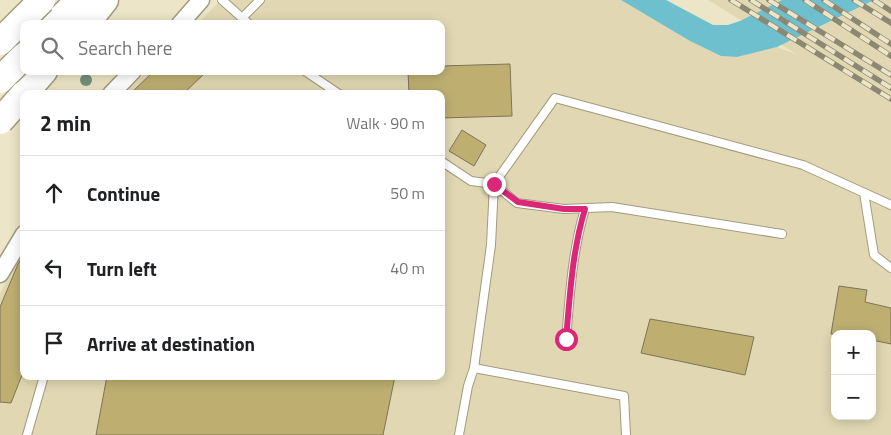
<!DOCTYPE html>
<html lang="en">
<head>
<meta charset="utf-8">
<style>
  body { margin:0; font-family:"Titillium Web",sans-serif; background:#f2f2f2; color:#202124 }
  .controls { position:absolute; right:15px; bottom:15px; display:grid; overflow:hidden; border-radius:10px; box-shadow:0 2px 12px #0003 }
  .controls button { width:45px; height:45px; display:grid; place-items:center; padding:0; border:0; border-bottom:1px solid #e0e0e0; background:#fff; color:#202124; font:25px sans-serif }
  .stop { position:absolute; width:15px; height:15px; margin:-11px; border:4px solid #db2777; border-radius:50%; background:#fff }
  .stop.end { background:#db2777; border-color:#fff; box-shadow:0 1px 5px #0008 }
  .list { margin:0; padding:0; list-style:none }
  h2 { display:flex; justify-content:space-between; align-items:center; height:65px; margin:0; padding:0 20px; font-size:21px }
  h2 small { font-size:16px; font-weight:400; color:#757577 }
  .list li { display:grid; grid-template-columns:32px 1fr auto; gap:15px; align-items:center; box-sizing:border-box; height:75px; padding:0 20px; border-top:1px solid #e0e0e0 }
  .list b { display:block; font-size:19px; white-space:nowrap }
  .list em { font-size:16px; font-style:normal; color:#757577 }
  .icon { flex:none; width:28px; height:28px; fill:none; stroke:currentColor; stroke-width:2; stroke-linecap:round; stroke-linejoin:round }
  .map { position:relative; flex:none; width:891px; height:435px; overflow:hidden }
  .search { position:absolute; background:#fff; box-shadow:0 2px 12px #0003; left:20px; top:20px; width:425px; height:55px; display:flex; align-items:center; gap:12px; box-sizing:border-box; padding:0 18px; border-radius:10px; color:#757577; font-size:19px }
  .panel { position:absolute; background:#fff; box-shadow:0 2px 12px #0003; left:20px; top:90px; width:425px; height:290px; border-radius:10px }
  .map>svg:first-child { display:block }
  .built { fill:#e1d8b3; fill-rule:evenodd }
  .water { fill:#6ec0ce }
  .building { fill:#beaf71; stroke:#7b745a }
  .lines { fill:none; stroke-linecap:round; stroke-linejoin:round }
  .service-casing { stroke:#a29b7f; stroke-width:10 }
  .minor-casing { stroke:#a29b7f; stroke-width:19 }
  .trunk-casing { stroke:#a29b7f; stroke-width:29 }
  .service { stroke:#fff; stroke-width:8 }
  .minor { stroke:#fff; stroke-width:16 }
  .trunk { stroke:#fff; stroke-width:26 }
  .rail-casing { stroke:#8d8873; stroke-width:5.5 }
  .rail { stroke:#ece5c7; stroke-width:4; stroke-dasharray:11; stroke-linecap:butt }
  .trunk-bridge-casing { stroke:#a29b7f; stroke-width:29; stroke-linecap:butt }
  .trunk-bridge { stroke:#fff; stroke-width:26 }
  .tree { fill:#769178 }
  .route { stroke:#db2777; stroke-width:6 }
</style>
</head>
<body>
<div class="map">
<svg width="891" height="435" viewBox="0 0 891 435">
  <rect width="100%" height="100%" fill="#ece5c7"/>
  <path class="built" d="M221 0H621L690 41 721 56 737 57 777 47 798 55 708 0H891V435H0V293L24 249V376H441V94H125L147 71H441V24H197ZM835 334H872V416H835Z"/>
  <polygon class="water" points="621,0 666,0 713,25 728,25 740,21 782,0 874,0 777,47 737,57 721,56 690,41"/>
  <g class="building">
    <polygon points="510,64 512,116 441,118 441,94 409,94 408,71 441,71 441,66"/>
    <polygon points="154,71 207,71 183,94 130,94"/>
    <polygon points="462,130 486,145 474,166 449,151"/>
    <polygon points="24,254 24,370 11,403 0,402 0,307 18,264"/>
    <polygon points="839,286 867,290 865,302 891,308 891,344 872,340 872,334 831,334"/>
    <polygon points="650,319 754,337 745,375 641,353"/>
    <polygon points="107,376 395,376 383,435 96,435"/>
  </g>
  <g class="lines">
    <defs>
      <g id="service">
        <polyline points="222,0 249,24"/>
        <polyline points="243,17 260,0"/>
        <polyline points="305,71 339,94"/>
        <polyline points="441,161 471,181 494,184 555,98 803,165 891,205"/>
        <polyline points="494,184 491,245 474,368 624,396 626,435"/>
        <polyline points="494,184 517,203 564,209 612,207 782,234"/>
        <polyline points="864,193 874,255 891,268"/>
        <path d="M566 339C570 295 572 252 585 209"/>
        <polyline points="27,435 44,376"/>
        <polyline points="459,435 468,386 474,368"/>
      </g>
      <g id="minor">
        <polyline points="180,24 201,0"/>
        <polyline points="111,94 133,71"/>
        <polyline points="0,274 24,234"/>
      </g>
      <g id="trunk">
        <polyline points="55,24 79,0"/>
        <polyline points="86,24 105,0"/>
        <polyline points="24,94 44,71"/>
      </g>
    </defs>
    <use href="#service" class="service-casing"/>
    <use href="#minor" class="minor-casing"/>
    <use href="#trunk" class="trunk-casing"/>
    <use href="#service" class="service"/>
    <use href="#minor" class="minor"/>
    <use href="#trunk" class="trunk"/>
    <defs>
      <g id="rail">
        <polyline points="731,0 891,99"/>
        <polyline points="751,0 891,88"/>
        <polyline points="769,0 891,75"/>
        <polyline points="805,0 891,56"/>
        <polyline points="824,0 891,44"/>
        <polyline points="854,0 891,23"/>
        <polyline points="874,0 891,11"/>
      </g>
    </defs>
    <use href="#rail" class="rail-casing"/>
    <use href="#rail" class="rail"/>
    <defs>
      <g id="trunk-bridge">
        <polyline points="0,42 42,0"/>
        <polyline points="0,80 24,56"/>
        <polyline points="0,121 24,94"/>
      </g>
    </defs>
    <use href="#trunk-bridge" class="trunk-bridge-casing"/>
    <use href="#trunk-bridge" class="trunk-bridge"/>
  </g>
  <circle class="tree" cx="86" cy="80" r="6"/>
  <g class="lines">
    <path class="route" d="M494 184 518 202 564 209H585C572 252 570 295 566 339"/>
  </g>
</svg>
<div class="controls">
<button>+</button>
<button>−</button>
</div>
<div class="stop" style="left:566px;top:339px"></div>
<div class="stop end" style="left:494px;top:184px"></div>
<div class="search"><svg class="icon" aria-label="search" viewBox="0 0 24 24"><circle cx="10" cy="10" r="6"/><path d="M15 15l6 6"/></svg>Search here</div>
<section class="panel">
<h2>2 min<small>Walk · 90 m</small></h2>
<ul class="list">
<li><svg class="icon" aria-label="ahead" viewBox="0 0 24 24"><path d="M12 20V5M6 11l6-6 6 6"/></svg><div><b>Continue</b></div><em>50 m</em></li>
<li><svg class="icon" aria-label="left" viewBox="0 0 24 24"><path d="M17 20v-9H6M10 6l-5 5 5 5"/></svg><div><b>Turn left</b></div><em>40 m</em></li>
<li><svg class="icon" aria-label="arrive" viewBox="0 0 24 24"><path d="M6 21V4h12l-3 4 3 4H6"/></svg><div><b>Arrive at destination</b></div></li>
</ul>
</section>
</div>
</body>
</html>
